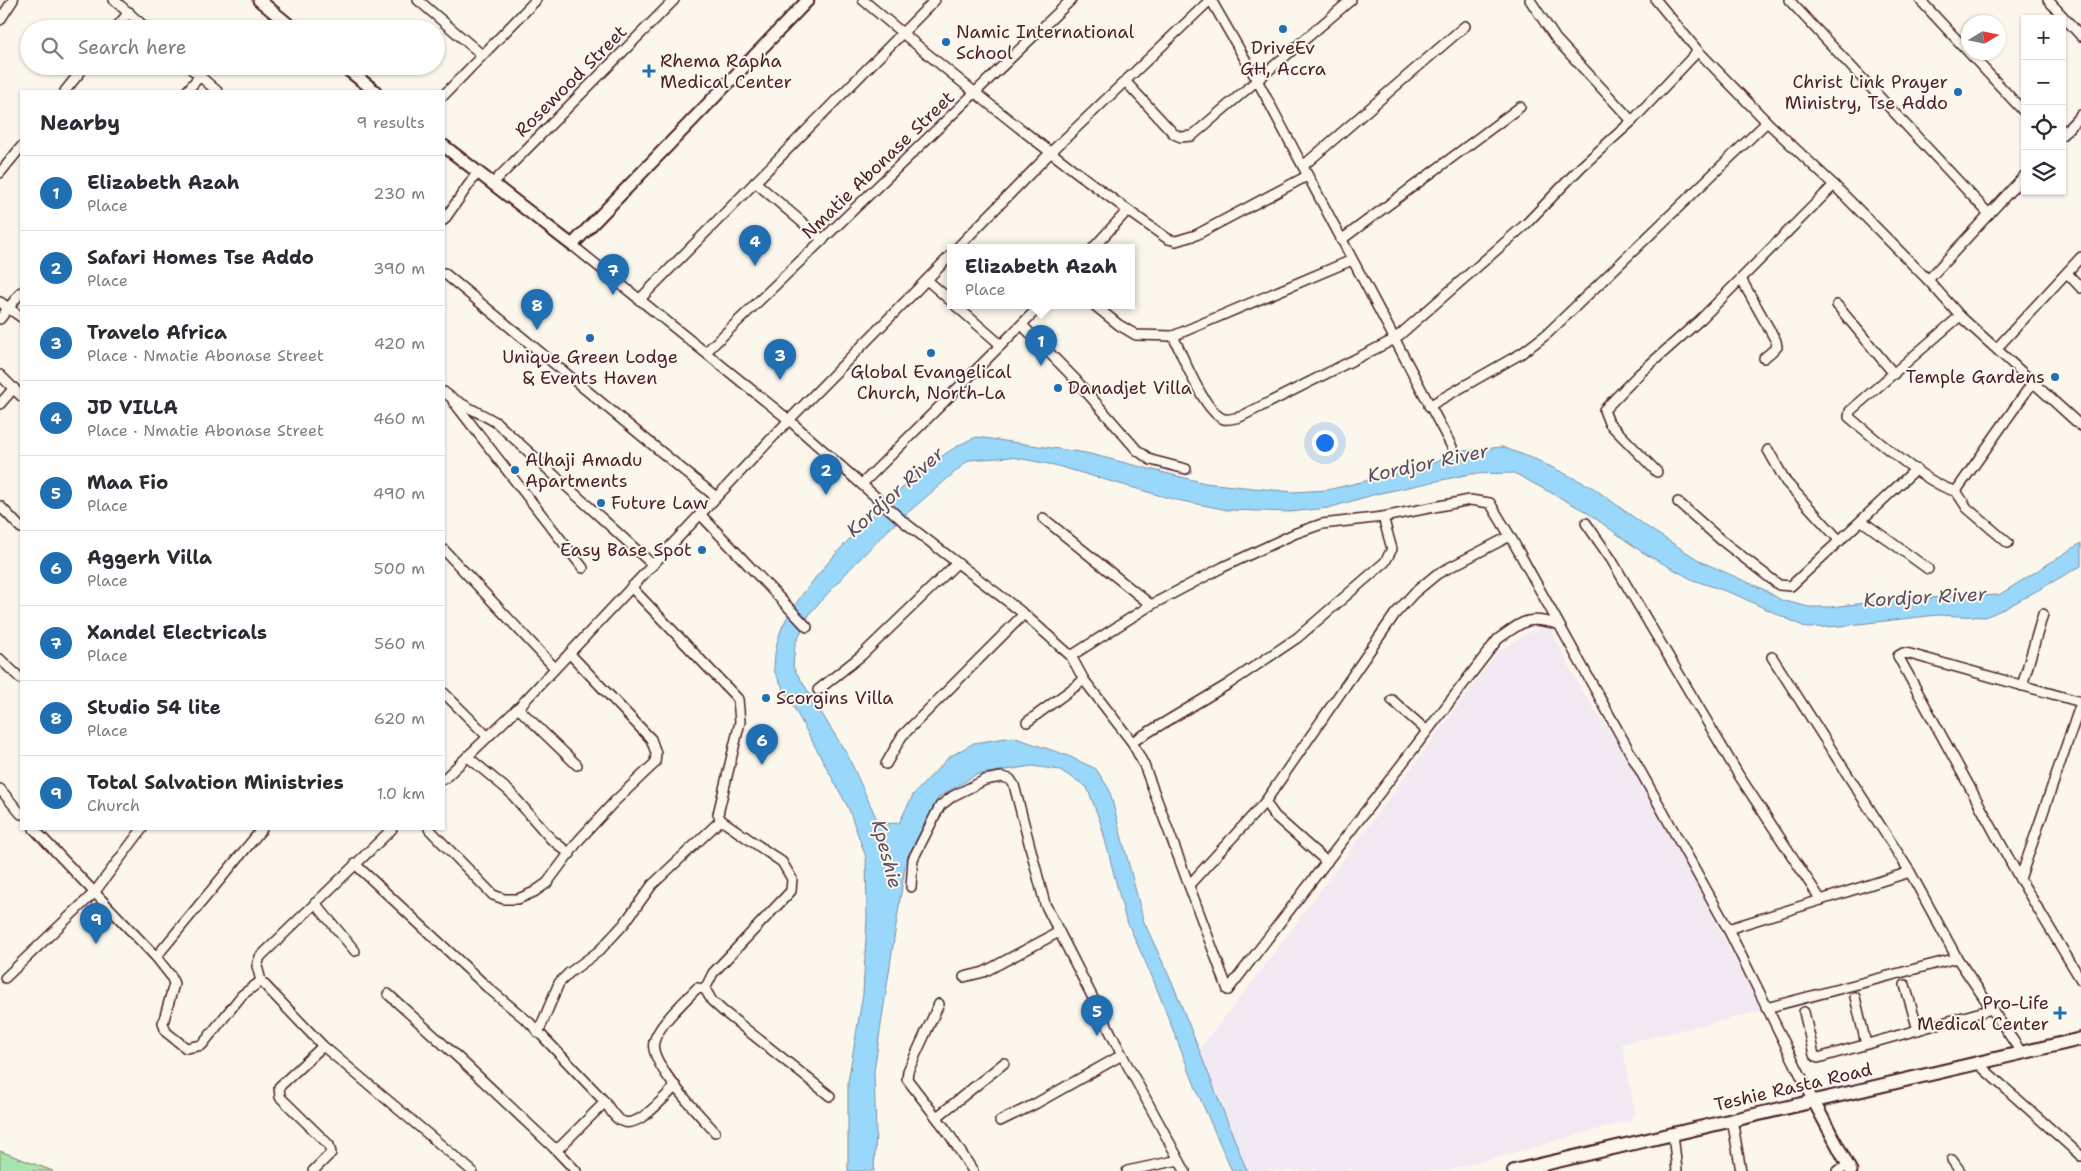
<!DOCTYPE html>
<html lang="en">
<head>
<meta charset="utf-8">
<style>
  body { margin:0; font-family:"Shantell Sans",sans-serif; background:#f2f2f3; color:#2b2b33 }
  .controls { position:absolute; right:15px; top:15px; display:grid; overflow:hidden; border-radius:0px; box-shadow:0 1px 4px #0004 }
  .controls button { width:45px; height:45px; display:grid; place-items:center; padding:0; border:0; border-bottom:1px solid #e1e1e2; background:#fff; color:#2b2b33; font:25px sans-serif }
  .compass { position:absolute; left:1961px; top:15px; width:45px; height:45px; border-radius:50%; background:#fff; box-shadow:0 1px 4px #0004; rotate:80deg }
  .you { position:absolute; left:1324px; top:442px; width:18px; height:18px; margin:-12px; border:4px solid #fff; border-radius:50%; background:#1a73e8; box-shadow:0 0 0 8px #1a73e833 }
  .badge { display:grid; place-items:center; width:32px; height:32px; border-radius:50%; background:#1f6fb2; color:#fff; font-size:16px; font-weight:700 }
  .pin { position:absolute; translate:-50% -41px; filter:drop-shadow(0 1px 2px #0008) }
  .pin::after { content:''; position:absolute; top:26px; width:18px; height:15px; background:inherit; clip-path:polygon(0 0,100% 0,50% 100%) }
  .popup { position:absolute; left:947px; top:244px; width:188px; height:65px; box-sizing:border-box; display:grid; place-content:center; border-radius:0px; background:#fff; filter:drop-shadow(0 1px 4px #0005); font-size:16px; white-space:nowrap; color:#7c7c81 }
  .popup b { font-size:19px; color:#2b2b33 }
  .popup::after { content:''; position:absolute; left:50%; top:100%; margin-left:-10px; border:10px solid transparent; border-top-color:#fff }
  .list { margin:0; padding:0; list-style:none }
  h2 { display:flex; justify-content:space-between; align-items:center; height:65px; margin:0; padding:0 20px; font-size:21px }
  h2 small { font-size:16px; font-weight:400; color:#7c7c81 }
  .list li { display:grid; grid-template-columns:32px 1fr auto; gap:15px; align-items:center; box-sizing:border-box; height:75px; padding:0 20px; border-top:1px solid #e1e1e2 }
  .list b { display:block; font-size:19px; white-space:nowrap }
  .list p { margin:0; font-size:16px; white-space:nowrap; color:#7c7c81 }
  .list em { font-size:16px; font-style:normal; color:#7c7c81 }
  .icon { flex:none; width:28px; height:28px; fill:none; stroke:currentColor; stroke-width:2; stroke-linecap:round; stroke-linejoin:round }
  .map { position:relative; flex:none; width:2081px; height:1171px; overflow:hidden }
  .search { position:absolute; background:#fff; box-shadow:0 1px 4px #0004; left:20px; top:20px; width:425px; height:55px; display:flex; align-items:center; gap:12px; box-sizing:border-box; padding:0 18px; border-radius:28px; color:#7c7c81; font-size:19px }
  .panel { position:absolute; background:#fff; box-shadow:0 1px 4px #0004; left:20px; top:90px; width:425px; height:740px; border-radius:0px }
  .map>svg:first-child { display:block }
  .built { fill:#f2eaf2 }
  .green { fill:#a8e5ac; stroke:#79826c }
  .water { fill:#99d8fa; stroke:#798ea7 }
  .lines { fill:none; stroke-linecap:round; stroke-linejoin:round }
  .minor-casing { stroke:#4a1f2b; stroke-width:12 }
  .tertiary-casing { stroke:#4a1f2b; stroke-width:15 }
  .secondary-casing { stroke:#4a1f2b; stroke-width:16 }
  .minor { stroke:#fbf7ec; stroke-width:9 }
  .tertiary { stroke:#fbf7ec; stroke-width:11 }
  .secondary { stroke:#fbf7ec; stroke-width:12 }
  .poi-dot { fill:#1f6fb2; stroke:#fbf7ec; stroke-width:2 }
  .labels { text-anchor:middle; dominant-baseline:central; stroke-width:4; stroke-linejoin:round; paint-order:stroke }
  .poi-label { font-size:18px; fill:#4a1f2b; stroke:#fbf7ec; text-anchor:start }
  .street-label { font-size:18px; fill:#4a1f2b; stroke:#fbf7ec }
  .water-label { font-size:19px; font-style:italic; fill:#5e4d5f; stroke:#fbf7ec }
</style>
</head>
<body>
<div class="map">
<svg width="2081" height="1171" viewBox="0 0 2081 1171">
  <rect width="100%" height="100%" fill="#fbf7ec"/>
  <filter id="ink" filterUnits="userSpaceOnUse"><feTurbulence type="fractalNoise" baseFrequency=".02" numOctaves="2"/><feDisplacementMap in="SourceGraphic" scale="10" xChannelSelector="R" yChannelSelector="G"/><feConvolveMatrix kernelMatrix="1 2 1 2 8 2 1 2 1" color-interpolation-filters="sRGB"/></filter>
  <g filter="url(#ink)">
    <polygon class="built" points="1549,625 1582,691 1638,773 1762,1011 1622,1044 1635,1114 1631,1115 1632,1120 1447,1171 1247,1171 1198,1050 1243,994 1497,653 1525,634"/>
    <polygon class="green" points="0,1151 53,1171 0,1171"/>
    <path class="water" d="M977 437 1086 453 1205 483 1293 492 1327 490 1421 468 1463 451 1502 447 1537 460 1592 487 1650 529 1702 562 1763 589 1781 600 1809 607H1830L1901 599 1999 595 2081 543V566L2006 608 1985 617 1937 615 1841 626 1807 628 1734 594 1693 580 1642 552 1585 511 1514 473 1470 474 1376 494 1328 508 1290 512 1228 510 1172 499 1054 465 1012 457 969 460 890 528 847 572 810 613 795 644 793 667 848 756 879 824 899 823 913 795 949 757 974 743 1013 737 1066 755 1096 769 1109 789 1144 922 1174 987 1247 1171H1232L1199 1096 1153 979 1125 917 1101 824 1087 787 1060 770 1032 766 975 775 938 798 906 860 874 1071 876 1133 874 1171H848V1082L863 994 867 918 866 857 848 807 774 671C774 656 776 644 781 630 800 581 927 452 977 437Z"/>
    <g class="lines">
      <defs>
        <g id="minor">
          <polyline points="114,0 147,29"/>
          <polyline points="418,0 482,55"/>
          <path d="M863 0C960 82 1064 166 1168 239L1176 241 1196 235 1307 176"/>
          <polyline points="1211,0 1257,80 1452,447"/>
          <polyline points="1530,0 1556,39 1632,121"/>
          <polyline points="1656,0 1698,51 1767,122 1834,185 1928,280 1960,316 2081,426"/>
          <polyline points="1789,0 1989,214"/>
          <polyline points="1920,0 2025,113"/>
          <polyline points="2048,0 2081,36"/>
          <polyline points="0,20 13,0"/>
          <polyline points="115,29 129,12"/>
          <polyline points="188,66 217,91"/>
          <polyline points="1126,82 1174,134 1181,137 1192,136 1351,0"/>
          <polyline points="65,91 85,66"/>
          <polyline points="187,91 199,77"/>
          <polyline points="444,95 536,0"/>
          <polyline points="2062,135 2081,115"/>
          <polyline points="1303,166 1465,26"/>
          <polyline points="0,173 21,147"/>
          <polyline points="755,182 823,240"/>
          <polyline points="492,184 674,0"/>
          <polyline points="444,220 477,173"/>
          <polyline points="1341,240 1520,107"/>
          <polyline points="572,245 789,420 904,522 1024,614 1071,656 1084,680 1132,742 1144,765 1228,990"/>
          <polyline points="958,247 1052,151 1210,0"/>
          <polyline points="1094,247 1128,210"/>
          <polyline points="444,273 716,497"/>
          <polyline points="2067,273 2081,288"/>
          <polyline points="1741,279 1776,341 1777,347 1764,358"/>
          <polyline points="927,280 951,301"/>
          <polyline points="1928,280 2025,175"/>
          <polyline points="639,300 935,0"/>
          <polyline points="0,302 21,317"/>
          <polyline points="955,305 1001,345"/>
          <polyline points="1094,305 1119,325 1136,335 1173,336 1352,260"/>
          <polyline points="1837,305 1894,374"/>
          <path d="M1960 316 1850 411 1849 417C1870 435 1932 488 1956 491L2033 382"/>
          <polyline points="0,319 21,292"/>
          <polyline points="1022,325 1075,379 1137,450 1151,460 1186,469"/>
          <path d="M1173 336C1183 356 1204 412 1224 419 1229 420 1235 418 1240 417L1395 339 1526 224 1581 167 1632 121 1698 51"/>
          <polyline points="1997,348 2081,257"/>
          <polyline points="706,352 1071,0"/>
          <polyline points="0,375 21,396"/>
          <path d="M444 392C459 405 480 412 497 423L653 565"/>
          <polyline points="453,401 583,568"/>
          <polyline points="0,404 14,388"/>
          <polyline points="1429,406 1522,353 1547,334 1767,122"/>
          <polyline points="1768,450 1786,482 1840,541"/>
          <polyline points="1657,472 1609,423 1604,410 1639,374 1701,319 1834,185"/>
          <polyline points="862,484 1041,305"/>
          <polyline points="1956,491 1967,508 2008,543"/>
          <polyline points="1678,502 1721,540 1779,585 1791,586 1916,469"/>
          <polyline points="0,506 21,528"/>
          <polyline points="700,514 807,627"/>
          <polyline points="1043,518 1151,605"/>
          <polyline points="1862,521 1928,569"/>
          <polyline points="1586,523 1611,559 1738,774 1821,900"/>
          <polyline points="444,550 555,668"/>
          <polyline points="631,587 738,699 740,722 718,814 721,820 782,862 792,879 791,891 713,973 705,989 712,1001 723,1011 830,1096"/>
          <polyline points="1071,656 1151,605 1223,567 1296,533 1322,524 1383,517 1470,500 1490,503 1510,536 1728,929 1813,1100"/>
          <polyline points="1772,657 1910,872 1957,958 2021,1052"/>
          <polyline points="0,659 21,679"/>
          <polyline points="2022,686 2043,614"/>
          <polyline points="818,690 862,655 957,563"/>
          <polyline points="444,693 488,737"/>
          <polyline points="1392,700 1426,730"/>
          <polyline points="2081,702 1910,654 1903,653 1898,656 2020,879 2081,980"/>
          <polyline points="518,708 577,765"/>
          <polyline points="1027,722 1084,680"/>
          <polyline points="1132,742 1227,685 1297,638 1385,562 1392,549 1383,517"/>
          <polyline points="468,757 509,791 551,839 570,854"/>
          <polyline points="886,764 902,736 1024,614"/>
          <polyline points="444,779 518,708 789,420 951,255"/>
          <polyline points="0,789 21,814"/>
          <polyline points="34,829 156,957 171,976 174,984 163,1023 166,1032 186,1048 202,1045 242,995 261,981"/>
          <polyline points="392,829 260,957 257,966 261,981 323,1046 472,1171"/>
          <polyline points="429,829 493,895 504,899 518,899 534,892 547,883 579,840 614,802 655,763 656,753 651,739 570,654"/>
          <polyline points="1327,862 1275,816 1265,802 1395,614 1414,593 1437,574 1510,536"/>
          <path d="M355 864 487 987 530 1023 605 1102C610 1109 615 1120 624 1122 640 1127 665 1096 676 1086"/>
          <polyline points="2020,879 2081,703"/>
          <polyline points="1189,885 1265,802"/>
          <polyline points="911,887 913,859 940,806 953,796 985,780 1001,777 1010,779 1014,785 1045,904 1122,1055 1185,1171"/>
          <polyline points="315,903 355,951"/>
          <polyline points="1728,929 1910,872"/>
          <polyline points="156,957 262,829"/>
          <polyline points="964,977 984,972 1059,932"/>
          <polyline points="5,978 94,893 142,829"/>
          <polyline points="1905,985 1918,1030"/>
          <path d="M705 989 697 988C685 1001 658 1025 654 1042 648 1063 701 1116 715 1132"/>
          <path d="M1228 990 1498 639C1523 622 1526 615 1557 624"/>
          <polyline points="388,994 464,1063 554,1148 560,1147 605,1102"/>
          <polyline points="1855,997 1866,1044"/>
          <polyline points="939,1004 908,1071 907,1079 947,1131 973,1171"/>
          <polyline points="1766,1008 1957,958"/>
          <polyline points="1804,1012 1814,1055 1818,1058 1992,1009"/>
          <polyline points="538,1033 559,983 569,973 599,951 624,924 652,885 721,820"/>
          <polyline points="1976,1062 2081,1156"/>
          <polyline points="937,1117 1004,1063"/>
          <polyline points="1732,1119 1741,1171"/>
          <polyline points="1000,1121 1035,1104 1122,1055"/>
          <polyline points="1673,1133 1677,1171"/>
          <polyline points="554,1148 576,1171"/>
          <polyline points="1952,1160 1960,1171"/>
          <polyline points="313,1171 331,1153 329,1145 280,1097 279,1087 323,1046"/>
          <polyline points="1127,1171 1179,1160"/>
          <polyline points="1837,1171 1848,1166"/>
        </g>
        <g id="tertiary">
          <polyline points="259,0 294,29"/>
          <polyline points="343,66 375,91"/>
          <polyline points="444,146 572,245 808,0"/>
          <polyline points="1813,1100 1851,1171"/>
        </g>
        <polyline id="secondary" points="1514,1171 2081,1039"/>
      </defs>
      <use href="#minor" class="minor-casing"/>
      <use href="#tertiary" class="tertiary-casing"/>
      <use href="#secondary" class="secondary-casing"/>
      <use href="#minor" class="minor"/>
      <use href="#tertiary" class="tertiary"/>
      <use href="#secondary" class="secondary"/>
    </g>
  </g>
  <g class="poi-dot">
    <circle cx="1283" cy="29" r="5"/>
    <circle cx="946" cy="42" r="5"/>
    <path d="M646.5 63.5h5v5h5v5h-5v5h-5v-5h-5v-5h5z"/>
    <circle cx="1958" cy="92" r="5"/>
    <circle cx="590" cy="338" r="5"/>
    <circle cx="931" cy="353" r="5"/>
    <circle cx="2055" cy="377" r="5"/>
    <circle cx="1058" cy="388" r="5"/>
    <circle cx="515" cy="470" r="5"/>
    <circle cx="601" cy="503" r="5"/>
    <circle cx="702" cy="550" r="5"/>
    <circle cx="766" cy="698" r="5"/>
    <path d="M2057.5 1005.5h5v5h5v5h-5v5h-5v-5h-5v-5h5z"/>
  </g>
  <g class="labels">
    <g class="poi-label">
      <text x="956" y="32">Namic International<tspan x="956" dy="21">School</tspan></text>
      <text x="1283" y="48" text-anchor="middle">DriveEv<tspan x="1283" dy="21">GH, Accra</tspan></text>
      <text x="660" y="61">Rhema Rapha<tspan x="660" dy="21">Medical Center</tspan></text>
      <text x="1948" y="82" text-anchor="end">Christ Link Prayer<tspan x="1948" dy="21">Ministry, Tse Addo</tspan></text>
      <text x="590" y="357" text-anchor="middle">Unique Green Lodge<tspan x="590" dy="21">&amp; Events Haven</tspan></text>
      <text x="931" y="372" text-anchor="middle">Global Evangelical<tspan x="931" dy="21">Church, North-La</tspan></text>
      <text x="2045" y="377" text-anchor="end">Temple Gardens</text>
      <text x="1068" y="388">Danadjet Villa</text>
      <text x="525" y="460">Alhaji Amadu<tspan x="525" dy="21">Apartments</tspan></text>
      <text x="611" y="503">Future Law</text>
      <text x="692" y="550" text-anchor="end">Easy Base Spot</text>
      <text x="776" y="698">Scorgins Villa</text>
      <text x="2049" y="1003" text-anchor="end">Pro-Life<tspan x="2049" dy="21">Medical Center</tspan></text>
    </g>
    <g class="street-label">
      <text transform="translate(571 81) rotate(-45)">Rosewood Street</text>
      <text transform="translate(878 165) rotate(-44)">Nmatie Abonase Street</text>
      <text transform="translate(1793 1087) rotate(-13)">Teshie Rasta Road</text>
    </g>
    <g class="water-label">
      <text transform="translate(1428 463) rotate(-12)">Kordjor River</text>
      <text transform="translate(895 492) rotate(-42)">Kordjor River</text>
      <text transform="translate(1925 597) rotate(-3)">Kordjor River</text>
      <text transform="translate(887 854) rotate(75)">Kpeshie</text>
    </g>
  </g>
</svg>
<div class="controls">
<button>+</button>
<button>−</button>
<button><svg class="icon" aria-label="locate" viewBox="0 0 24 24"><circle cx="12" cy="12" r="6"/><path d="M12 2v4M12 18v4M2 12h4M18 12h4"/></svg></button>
<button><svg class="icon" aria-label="layers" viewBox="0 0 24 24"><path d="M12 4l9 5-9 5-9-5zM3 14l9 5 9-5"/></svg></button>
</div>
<svg class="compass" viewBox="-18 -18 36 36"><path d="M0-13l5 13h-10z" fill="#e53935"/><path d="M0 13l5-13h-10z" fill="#7c7c81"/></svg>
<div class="you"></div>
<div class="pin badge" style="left:1041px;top:366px">1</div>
<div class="popup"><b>Elizabeth Azah</b>Place</div>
<div class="pin badge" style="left:826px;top:495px">2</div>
<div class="pin badge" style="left:780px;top:380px">3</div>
<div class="pin badge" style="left:755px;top:266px">4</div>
<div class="pin badge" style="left:1097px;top:1036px">5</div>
<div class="pin badge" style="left:762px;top:765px">6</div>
<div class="pin badge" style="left:613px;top:295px">7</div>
<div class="pin badge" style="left:537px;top:330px">8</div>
<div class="pin badge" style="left:96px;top:944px">9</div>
<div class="search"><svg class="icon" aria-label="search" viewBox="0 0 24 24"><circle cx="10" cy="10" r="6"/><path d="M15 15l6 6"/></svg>Search here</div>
<section class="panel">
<h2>Nearby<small>9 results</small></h2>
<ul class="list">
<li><span class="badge">1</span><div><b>Elizabeth Azah</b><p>Place</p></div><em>230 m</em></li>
<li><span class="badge">2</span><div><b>Safari Homes Tse Addo</b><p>Place</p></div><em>390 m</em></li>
<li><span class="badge">3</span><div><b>Travelo Africa</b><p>Place · Nmatie Abonase Street</p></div><em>420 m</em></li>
<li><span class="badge">4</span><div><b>JD VILLA</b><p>Place · Nmatie Abonase Street</p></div><em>460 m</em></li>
<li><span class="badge">5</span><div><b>Maa Fio</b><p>Place</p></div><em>490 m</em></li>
<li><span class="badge">6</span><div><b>Aggerh Villa</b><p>Place</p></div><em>500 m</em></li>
<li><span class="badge">7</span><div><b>Xandel Electricals</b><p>Place</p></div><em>560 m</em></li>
<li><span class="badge">8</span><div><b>Studio 54 lite</b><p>Place</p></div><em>620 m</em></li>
<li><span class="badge">9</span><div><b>Total Salvation Ministries</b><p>Church</p></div><em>1.0 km</em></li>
</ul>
</section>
</div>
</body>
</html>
